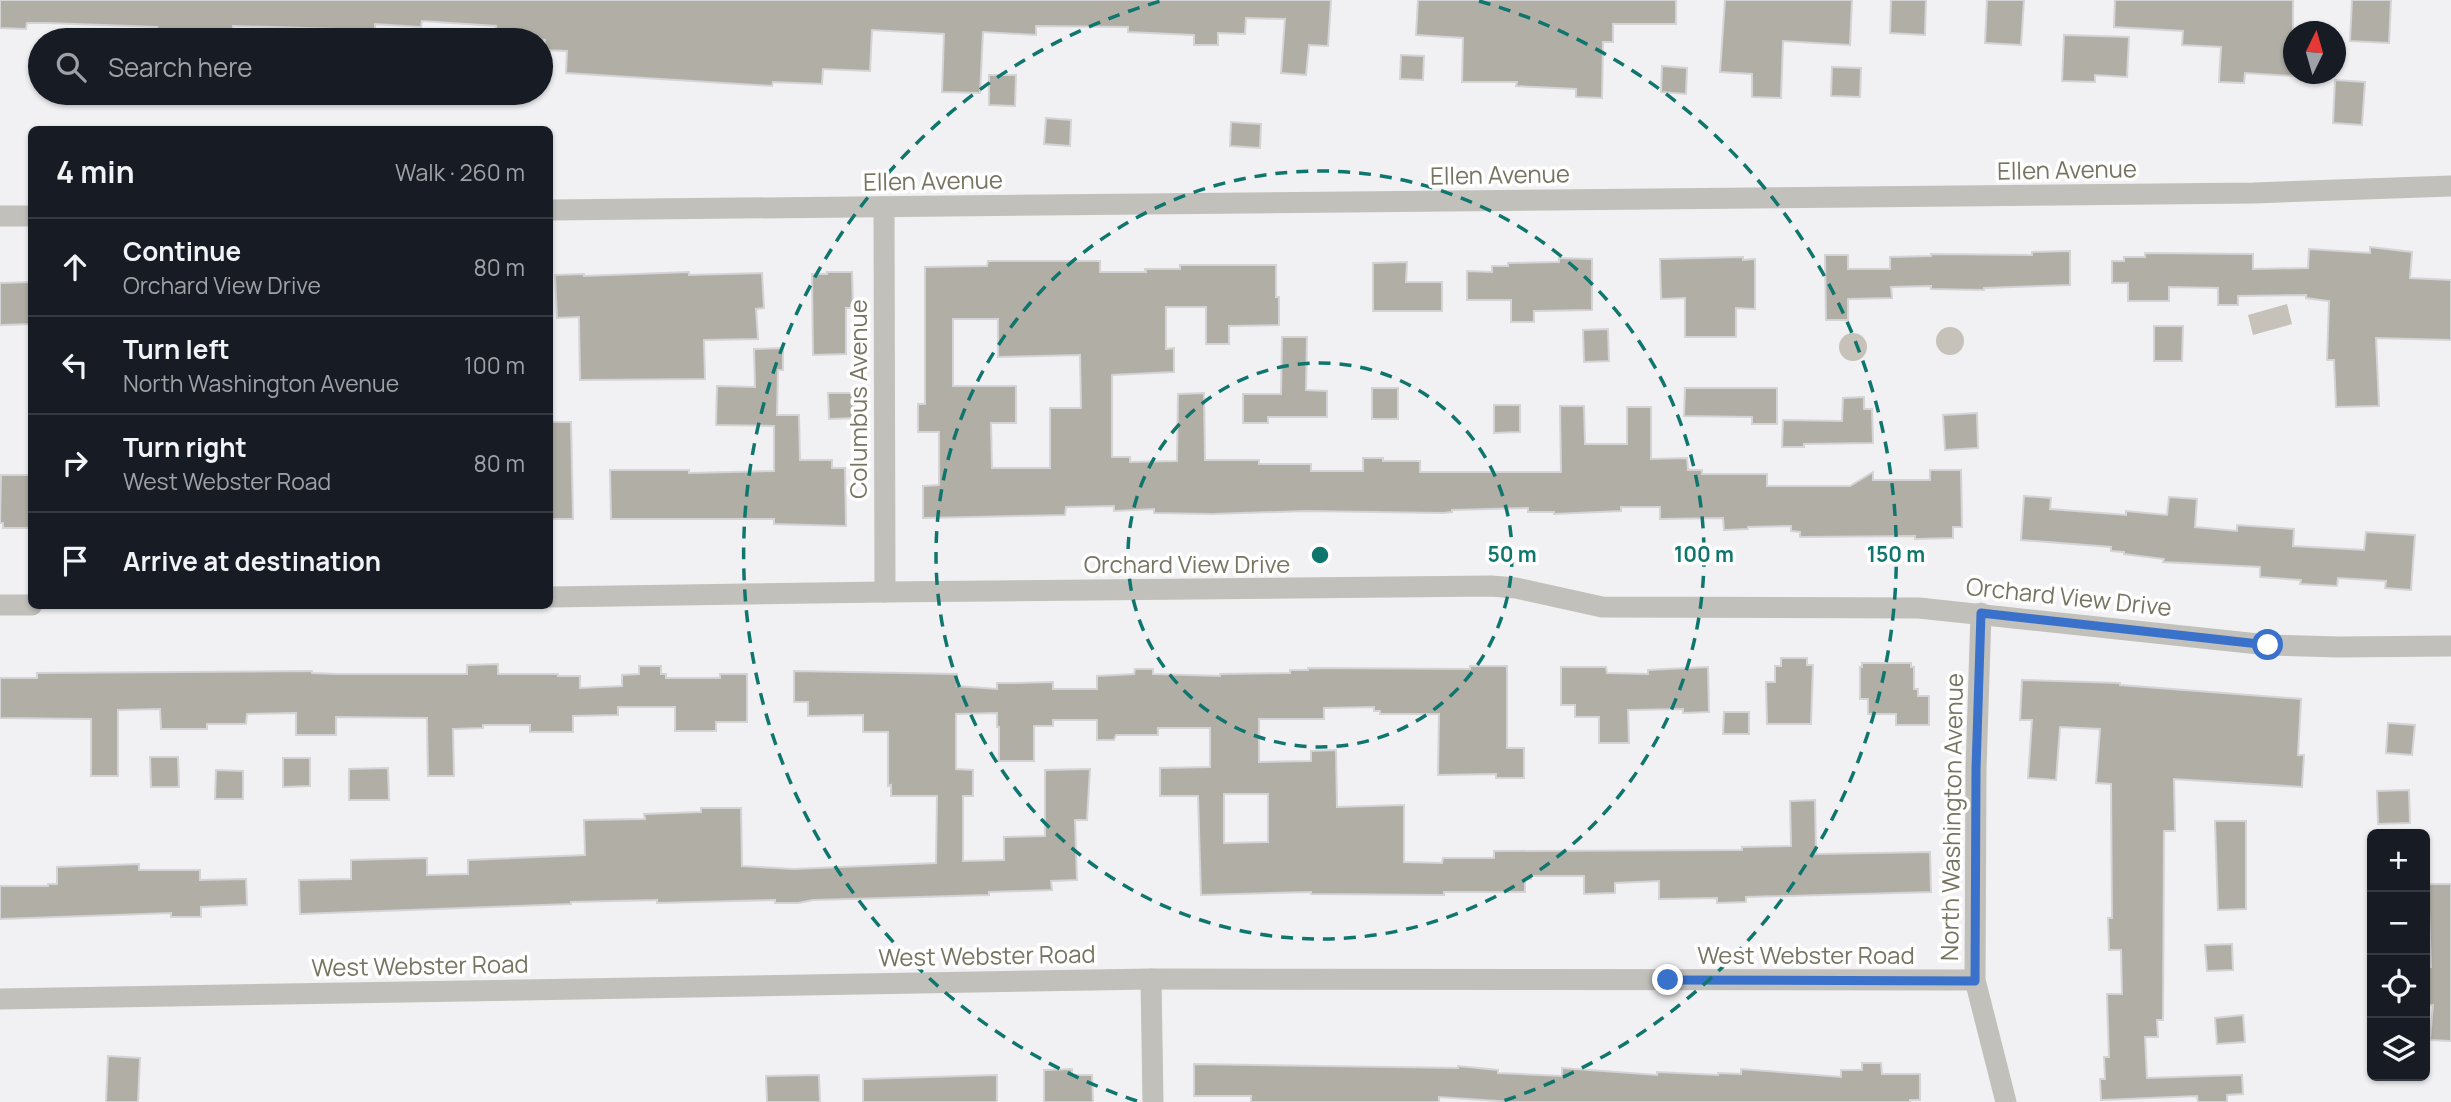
<!DOCTYPE html>
<html lang="en">
<head>
<meta charset="utf-8">
<style>
  body { margin:0; font-family:Manrope,sans-serif; background:#242831; color:#f1f3f6 }
  .controls { position:absolute; right:21px; bottom:21px; display:grid; overflow:hidden; border-radius:10px; box-shadow:0 2px 5px #0004 }
  .controls button { width:63px; height:63px; display:grid; place-items:center; padding:0; border:0; border-bottom:2px solid #363941; background:#171b24; color:#f1f3f6; font:35px sans-serif }
  .compass { position:absolute; left:2283px; top:21px; width:63px; height:63px; border-radius:50%; background:#171b24; box-shadow:0 2px 5px #0004; rotate:5deg }
  .stop { position:absolute; width:21px; height:21px; margin:-16px; border:5px solid #3971cb; border-radius:50%; background:#fff }
  .stop.end { background:#3971cb; border-color:#fff; box-shadow:0 2px 7px #0008 }
  .list { margin:0; padding:0; list-style:none }
  h2 { display:flex; justify-content:space-between; align-items:center; height:91px; margin:0; padding:0 28px; font-size:30px }
  h2 small { font-size:23px; font-weight:400; color:#9ea1a6 }
  .list li { display:grid; grid-template-columns:46px 1fr auto; gap:21px; align-items:center; box-sizing:border-box; height:98px; padding:0 28px; border-top:2px solid #363941 }
  .list b { display:block; font-size:26px; white-space:nowrap }
  .list p { margin:0; font-size:23px; white-space:nowrap; color:#9ea1a6 }
  .list em { font-size:23px; font-style:normal; color:#9ea1a6 }
  .icon { flex:none; width:38px; height:38px; fill:none; stroke:currentColor; stroke-width:2; stroke-linecap:round; stroke-linejoin:round }
  .map { position:relative; flex:none; width:2451px; height:1102px; overflow:hidden }
  .search { position:absolute; background:#171b24; box-shadow:0 2px 5px #0004; left:28px; top:28px; width:525px; height:77px; display:flex; align-items:center; gap:18px; box-sizing:border-box; padding:0 24px; border-radius:38px; color:#9ea1a6; font-size:26px }
  .panel { position:absolute; background:#171b24; box-shadow:0 2px 5px #0004; left:28px; top:126px; width:525px; height:483px; border-radius:10px }
  .map>svg:first-child { display:block }
  .water { fill:#c6c2b9 }
  .building { fill:#b1aea6; stroke:#d4d3d5; stroke-width:2; fill-rule:evenodd }
  .lines { fill:none; stroke-linecap:round; stroke-linejoin:round }
  .street { stroke:#c1c0bb; stroke-width:21 }
  .route { stroke:#3971cb; stroke-width:9 }
  .ring { fill:none; stroke:#0f766e; stroke-width:3.5; stroke-dasharray:12 9 }
  .labels { text-anchor:middle; dominant-baseline:central; stroke-width:7; stroke-linejoin:round; paint-order:stroke }
  .street-label { font-size:24px; fill:#787462; stroke:#fff }
  .centre { fill:#0f766e; stroke:#fff; stroke-width:3.5 }
  .ring-label { font-size:21px; text-anchor:middle; font-weight:bold; fill:#0f766e; stroke:#fff; stroke-width:7; stroke-linejoin:round; paint-order:stroke }
</style>
</head>
<body>
<div class="map">
<svg width="2451" height="1102" viewBox="0 0 2451 1102">
  <rect width="100%" height="100%" fill="#f1f0f3"/>
  <g class="water">
    <polygon points="2287,304 2292,324 2253,335 2248,315"/>
    <circle cx="1950" cy="341" r="14"/>
    <circle cx="1853" cy="347" r="14"/>
  </g>
  <g class="building">
    <polygon points="0,0 1331,0 1328,46 1309,45 1306,75 1281,73 1285,19 1246,18 1245,34 1218,33 1218,45 1194,45 1194,35 1128,32 1128,27 1036,26 1036,35 983,32 980,93 942,92 944,34 872,30 870,71 823,69 822,84 773,82 772,86 566,73 567,51 544,50 545,40 495,37 496,26 422,21 421,27 375,24 375,30 233,26 232,35 186,33 186,40 163,40 163,36 156,36 157,27 47,23 27,23 26,29 0,28"/>
    <polygon points="1418,0 1676,0 1676,24 1613,24 1613,42 1603,42 1602,98 1576,97 1576,89 1516,86 1517,82 1462,82 1463,38 1416,35"/>
    <polygon points="1725,0 1852,0 1850,45 1783,41 1781,98 1752,97 1752,74 1720,72"/>
    <polygon points="1891,0 1926,0 1925,35 1890,33"/>
    <polygon points="1987,0 2024,0 2021,45 1985,43"/>
    <polygon points="2115,0 2293,0 2293,76 2245,73 2244,83 2219,82 2221,47 2182,45 2183,31 2114,27"/>
    <polygon points="2352,0 2391,0 2389,43 2350,41"/>
    <polygon points="2064,35 2129,37 2127,77 2095,75 2095,82 2062,81"/>
    <polygon points="1401,55 1424,56 1423,80 1400,79"/>
    <polygon points="1662,66 1687,68 1686,94 1661,92"/>
    <polygon points="1832,67 1861,68 1860,97 1831,96"/>
    <polygon points="989,75 1016,75 1015,106 989,105"/>
    <polygon points="2335,80 2365,82 2362,125 2333,123"/>
    <polygon points="1046,118 1071,120 1070,146 1044,144"/>
    <polygon points="1231,122 1261,124 1260,148 1230,146"/>
    <polygon points="2370,247 2412,252 2410,278 2451,280 2451,340 2376,338 2379,406 2336,407 2334,360 2327,360 2329,301 2306,298 2306,295 2238,296 2238,305 2218,305 2218,288 2169,287 2169,301 2128,301 2128,283 2112,283 2112,261 2124,261 2124,257 2145,257 2145,253 2253,254 2253,269 2308,268 2309,249 2370,253"/>
    <polygon points="2070,251 2070,285 1984,288 1984,290 1931,289 1931,286 1891,287 1892,298 1848,299 1848,320 1826,320 1825,255 1848,255 1848,269 1890,269 1890,257 1931,256 1931,254 2032,255 2032,252"/>
    <polygon points="1743,257 1743,260 1755,259 1755,309 1736,308 1736,337 1685,337 1685,298 1661,299 1660,259"/>
    <polygon points="1559,258 1592,259 1592,310 1534,311 1534,322 1511,322 1511,300 1467,300 1467,271 1492,272 1492,266 1508,266 1508,263 1559,262"/>
    <path d="M988 261H1100V272H1146L1145 269H1180V265H1276V297H1279V325L1229 326V344H1206V307H1166V349L1174 348V372L1112 375V457H1130V462L1177 461 1178 394 1204 393 1205 460H1259V464H1311V471H1363V458H1383V461H1420V472H1561L1560 406H1584L1585 444H1627V407H1651V459L1687 458 1688 470H1702V474H1767V486H1850L1873 472V480H1930V470H1961L1962 527H1953V538L1915 539V536L1800 537V532L1791 531V526L1748 527V529L1724 530 1723 518 1660 519V507H1621V511L1554 514V512H1528V508L1452 510V512L1443 513 1306 511 1212 514 1154 513V509L1114 511V506L1066 507 1065 515 923 518V486L939 485V432H918V404H925V267L987 266ZM953 319H998V357L1080 355 1081 408H1050V468H992L991 423H1016V386H953Z"/>
    <polygon points="1407,262 1406,282 1442,282 1442,311 1373,311 1373,263"/>
    <polygon points="689,272 689,275 762,273 764,308 756,309 758,339 704,340 705,379 580,380 579,317 557,318 555,275 584,274 584,276"/>
    <polygon points="827,272 852,272 853,308 846,308 846,354 813,355 812,274 827,274"/>
    <polygon points="32,282 32,324 0,325 0,283"/>
    <polygon points="2154,326 2183,326 2182,361 2154,361"/>
    <polygon points="1608,329 1609,361 1584,362 1583,330"/>
    <polygon points="1282,337 1307,337 1306,390 1327,391 1327,417 1268,417 1268,423 1243,423 1243,394 1281,394"/>
    <polygon points="783,348 783,370 778,370 777,415 799,415 800,460 832,460 832,468 845,468 846,526 774,524 774,519 611,519 610,470 689,470 689,473 774,471 774,426 716,425 717,386 755,387 754,349"/>
    <rect x="1372" y="388" width="26" height="31"/>
    <polygon points="1685,388 1777,388 1777,424 1752,424 1752,417 1684,416"/>
    <polygon points="828,393 856,393 856,418 829,419"/>
    <polygon points="1864,397 1864,409 1872,409 1873,443 1804,444 1804,447 1782,447 1783,420 1842,421 1843,398"/>
    <polygon points="1494,405 1520,405 1520,432 1494,433"/>
    <polygon points="1977,413 1978,448 1945,450 1943,415"/>
    <polygon points="550,422 571,422 573,519 550,519"/>
    <polygon points="1,475 30,475 30,528 3,528 3,523 0,523"/>
    <polygon points="2024,496 2051,498 2050,509 2126,515 2126,511 2167,515 2169,497 2197,499 2195,527 2237,531 2237,525 2294,529 2293,546 2364,550 2366,532 2415,535 2411,590 2385,588 2386,581 2338,578 2337,586 2300,584 2301,580 2260,577 2260,567 2163,562 2164,559 2124,554 2124,552 2111,551 2111,547 2021,540"/>
    <polygon points="1781,658 1807,658 1807,665 1813,665 1811,724 1767,724 1766,682 1775,682 1775,666 1781,666"/>
    <polygon points="1862,663 1911,663 1911,667 1914,667 1914,689 1918,689 1918,696 1929,696 1929,725 1896,725 1896,714 1868,714 1868,699 1860,699 1860,667 1862,667"/>
    <polygon points="498,664 498,674 558,674 558,676 580,676 580,688 622,686 622,675 639,674 639,666 661,666 661,674 666,674 666,678 720,678 720,674 747,674 747,722 716,722 716,731 675,731 675,707 618,707 618,715 573,716 573,732 530,732 530,725 483,725 483,728 453,729 454,776 428,776 427,718 336,717 336,735 296,735 296,713 247,714 246,724 207,724 207,729 161,729 160,709 118,710 118,776 91,776 91,719 0,718 0,678 37,678 37,673 312,671 312,673 336,674 467,674 467,665"/>
    <path d="M1470 666H1507V748H1524V778H1496V774L1438 775 1439 714H1380V711H1374V707L1324 708V719H1259V762L1311 761V751L1336 750 1337 807 1404 805V862L1442 863 1443 858H1494V851L1742 850V847L1791 846 1790 801 1815 800 1816 854 1930 852 1931 892 1746 897V902L1717 903V898L1659 899V881L1615 883V893L1584 894V876H1531V879H1525V892H1444V895L1311 894V892L1201 895 1198 796H1160V768L1210 767V728H1158V735H1116L1114 740H1097V720H1053V726H1034V761H999V727H997V713L956 714V769L973 770V796H963V861L1004 860V837L1045 836V770L1090 769 1087 820H1075L1077 880 1051 881 1052 890 989 892V895L813 900 798 903H775V900L657 903V900L571 902V904L300 914 299 880 351 879V860L427 858V875L468 874V860L585 855 584 820 645 819 644 814 701 812V808H741L742 866 794 869 936 863 937 796H891V785L888 786V732H863V715L808 716V702H794V671L957 674V686L997 689V683H1016L1053 682V689H1097V676L1134 674 1135 669H1153V674L1220 676V674L1290 673V670H1308V668L1470 669ZM1224 794H1268V842L1224 843Z"/>
    <polygon points="1561,667 1606,667 1607,673 1648,674 1648,670 1708,667 1709,712 1683,713 1683,709 1628,710 1629,743 1599,743 1599,717 1575,717 1575,705 1561,705"/>
    <polygon points="2022,680 2120,683 2120,685 2301,699 2298,755 2304,755 2302,787 2174,779 2175,831 2164,831 2163,1020 2157,1020 2158,1037 2145,1037 2147,1078 2242,1075 2243,1094 2227,1095 2227,1102 2198,1102 2197,1096 2101,1100 2100,1079 2105,1079 2104,1057 2109,1057 2107,994 2122,994 2121,950 2109,950 2108,918 2112,918 2111,784 2096,783 2100,729 2060,727 2056,780 2028,778 2032,720 2020,720"/>
    <polygon points="1724,712 1749,712 1749,734 1723,734"/>
    <polygon points="2388,723 2415,725 2412,755 2386,753"/>
    <polygon points="150,757 178,757 179,787 151,787"/>
    <polygon points="283,758 310,758 310,786 283,787"/>
    <polygon points="388,768 389,800 349,800 349,769"/>
    <polygon points="216,770 243,771 243,799 215,799"/>
    <polygon points="2409,790 2410,823 2378,824 2377,791"/>
    <polygon points="2215,821 2246,821 2246,909 2218,910"/>
    <polygon points="139,864 139,870 200,870 200,880 246,879 247,905 201,907 201,917 171,917 171,913 0,919 0,886 48,886 48,884 57,884 57,867"/>
    <polygon points="2428,884 2451,884 2451,1041 2430,1040 2433,1005 2425,1005 2425,967 2431,967"/>
    <polygon points="2232,944 2233,970 2207,971 2205,945"/>
    <polygon points="2243,1015 2245,1042 2217,1044 2215,1018"/>
    <polygon points="108,1056 140,1058 138,1102 106,1102"/>
    <polygon points="1862,1063 1881,1063 1882,1074 1920,1074 1920,1100 1910,1100 1910,1102 1512,1102 1439,1097 1439,1102 1251,1102 1251,1096 1194,1096 1194,1064 1458,1068 1458,1066 1498,1070 1498,1073 1562,1076 1562,1068 1657,1075 1657,1072 1718,1075 1718,1073 1741,1074 1741,1069 1841,1077 1841,1070 1862,1070"/>
    <polygon points="1072,1069 1072,1075 1092,1075 1093,1102 1044,1102 1044,1070"/>
    <polygon points="819,1075 820,1102 767,1102 766,1076"/>
    <polygon points="997,1075 997,1102 863,1102 863,1079"/>
  </g>
  <g class="lines">
    <g class="street">
      <polyline points="884,207 885,592"/>
      <polyline points="550,210 2254,193 2451,186"/>
      <polyline points="0,216 32,216"/>
      <polyline points="550,597 885,592 1491,586 1516,588 1602,607 1919,608 2268,645 2339,647 2451,646"/>
      <polyline points="0,605 32,605"/>
      <polyline points="1981,613 1976,769 1975,980 2006,1102"/>
      <polyline points="1151,979 1153,1102"/>
      <polyline points="0,999 1151,979 1975,980"/>
    </g>
  </g>
  <g class="lines">
    <polyline class="route" points="1668,980 1975,981 1976,769 1981,613 2268,645"/>
  </g>
  <g class="ring">
    <circle cx="1320" cy="555" r="192"/>
    <circle cx="1320" cy="555" r="384"/>
    <path d="M1137 1101A576 576 0 0 1 1161 1M1479 1A576 576 0 0 1 1503 1101"/>
  </g>
  <g class="labels">
    <g class="street-label">
      <text transform="translate(2067 169) rotate(-1)">Ellen Avenue</text>
      <text transform="translate(1500 174) rotate(-1)">Ellen Avenue</text>
      <text transform="translate(933 180) rotate(-1)">Ellen Avenue</text>
      <text transform="translate(857 399) rotate(-90)">Columbus Avenue</text>
      <text x="1187" y="563">Orchard View Drive</text>
      <text transform="translate(2069 596) rotate(6)">Orchard View Drive</text>
      <text transform="translate(1951 817) rotate(-89)">North Washington Avenue</text>
      <text x="1806" y="954">West Webster Road</text>
      <text transform="translate(987 955) rotate(-1)">West Webster Road</text>
      <text transform="translate(420 965) rotate(-1)">West Webster Road</text>
    </g>
  </g>
  <circle cx="1320" cy="555" r="10" class="centre"/>
  <g class="ring-label">
    <text x="1512" y="562">50 m</text>
    <text x="1704" y="562">100 m</text>
    <text x="1896" y="562">150 m</text>
  </g>
</svg>
<div class="controls">
<button>+</button>
<button>−</button>
<button><svg class="icon" aria-label="locate" viewBox="0 0 24 24"><circle cx="12" cy="12" r="6"/><path d="M12 2v4M12 18v4M2 12h4M18 12h4"/></svg></button>
<button><svg class="icon" aria-label="layers" viewBox="0 0 24 24"><path d="M12 4l9 5-9 5-9-5zM3 14l9 5 9-5"/></svg></button>
</div>
<svg class="compass" viewBox="-18 -18 36 36"><path d="M0-13l5 13h-10z" fill="#e53935"/><path d="M0 13l5-13h-10z" fill="#9ea1a6"/></svg>
<div class="stop" style="left:2268px;top:645px"></div>
<div class="stop end" style="left:1668px;top:980px"></div>
<div class="search"><svg class="icon" aria-label="search" viewBox="0 0 24 24"><circle cx="10" cy="10" r="6"/><path d="M15 15l6 6"/></svg>Search here</div>
<section class="panel">
<h2>4 min<small>Walk · 260 m</small></h2>
<ul class="list">
<li><svg class="icon" aria-label="ahead" viewBox="0 0 24 24"><path d="M12 20V5M6 11l6-6 6 6"/></svg><div><b>Continue</b><p>Orchard View Drive</p></div><em>80 m</em></li>
<li><svg class="icon" aria-label="left" viewBox="0 0 24 24"><path d="M17 20v-9H6M10 6l-5 5 5 5"/></svg><div><b>Turn left</b><p>North Washington Avenue</p></div><em>100 m</em></li>
<li><svg class="icon" aria-label="right" viewBox="0 0 24 24"><path d="M7 20v-9h11M14 6l5 5-5 5"/></svg><div><b>Turn right</b><p>West Webster Road</p></div><em>80 m</em></li>
<li><svg class="icon" aria-label="arrive" viewBox="0 0 24 24"><path d="M6 21V4h12l-3 4 3 4H6"/></svg><div><b>Arrive at destination</b></div></li>
</ul>
</section>
</div>
</body>
</html>
